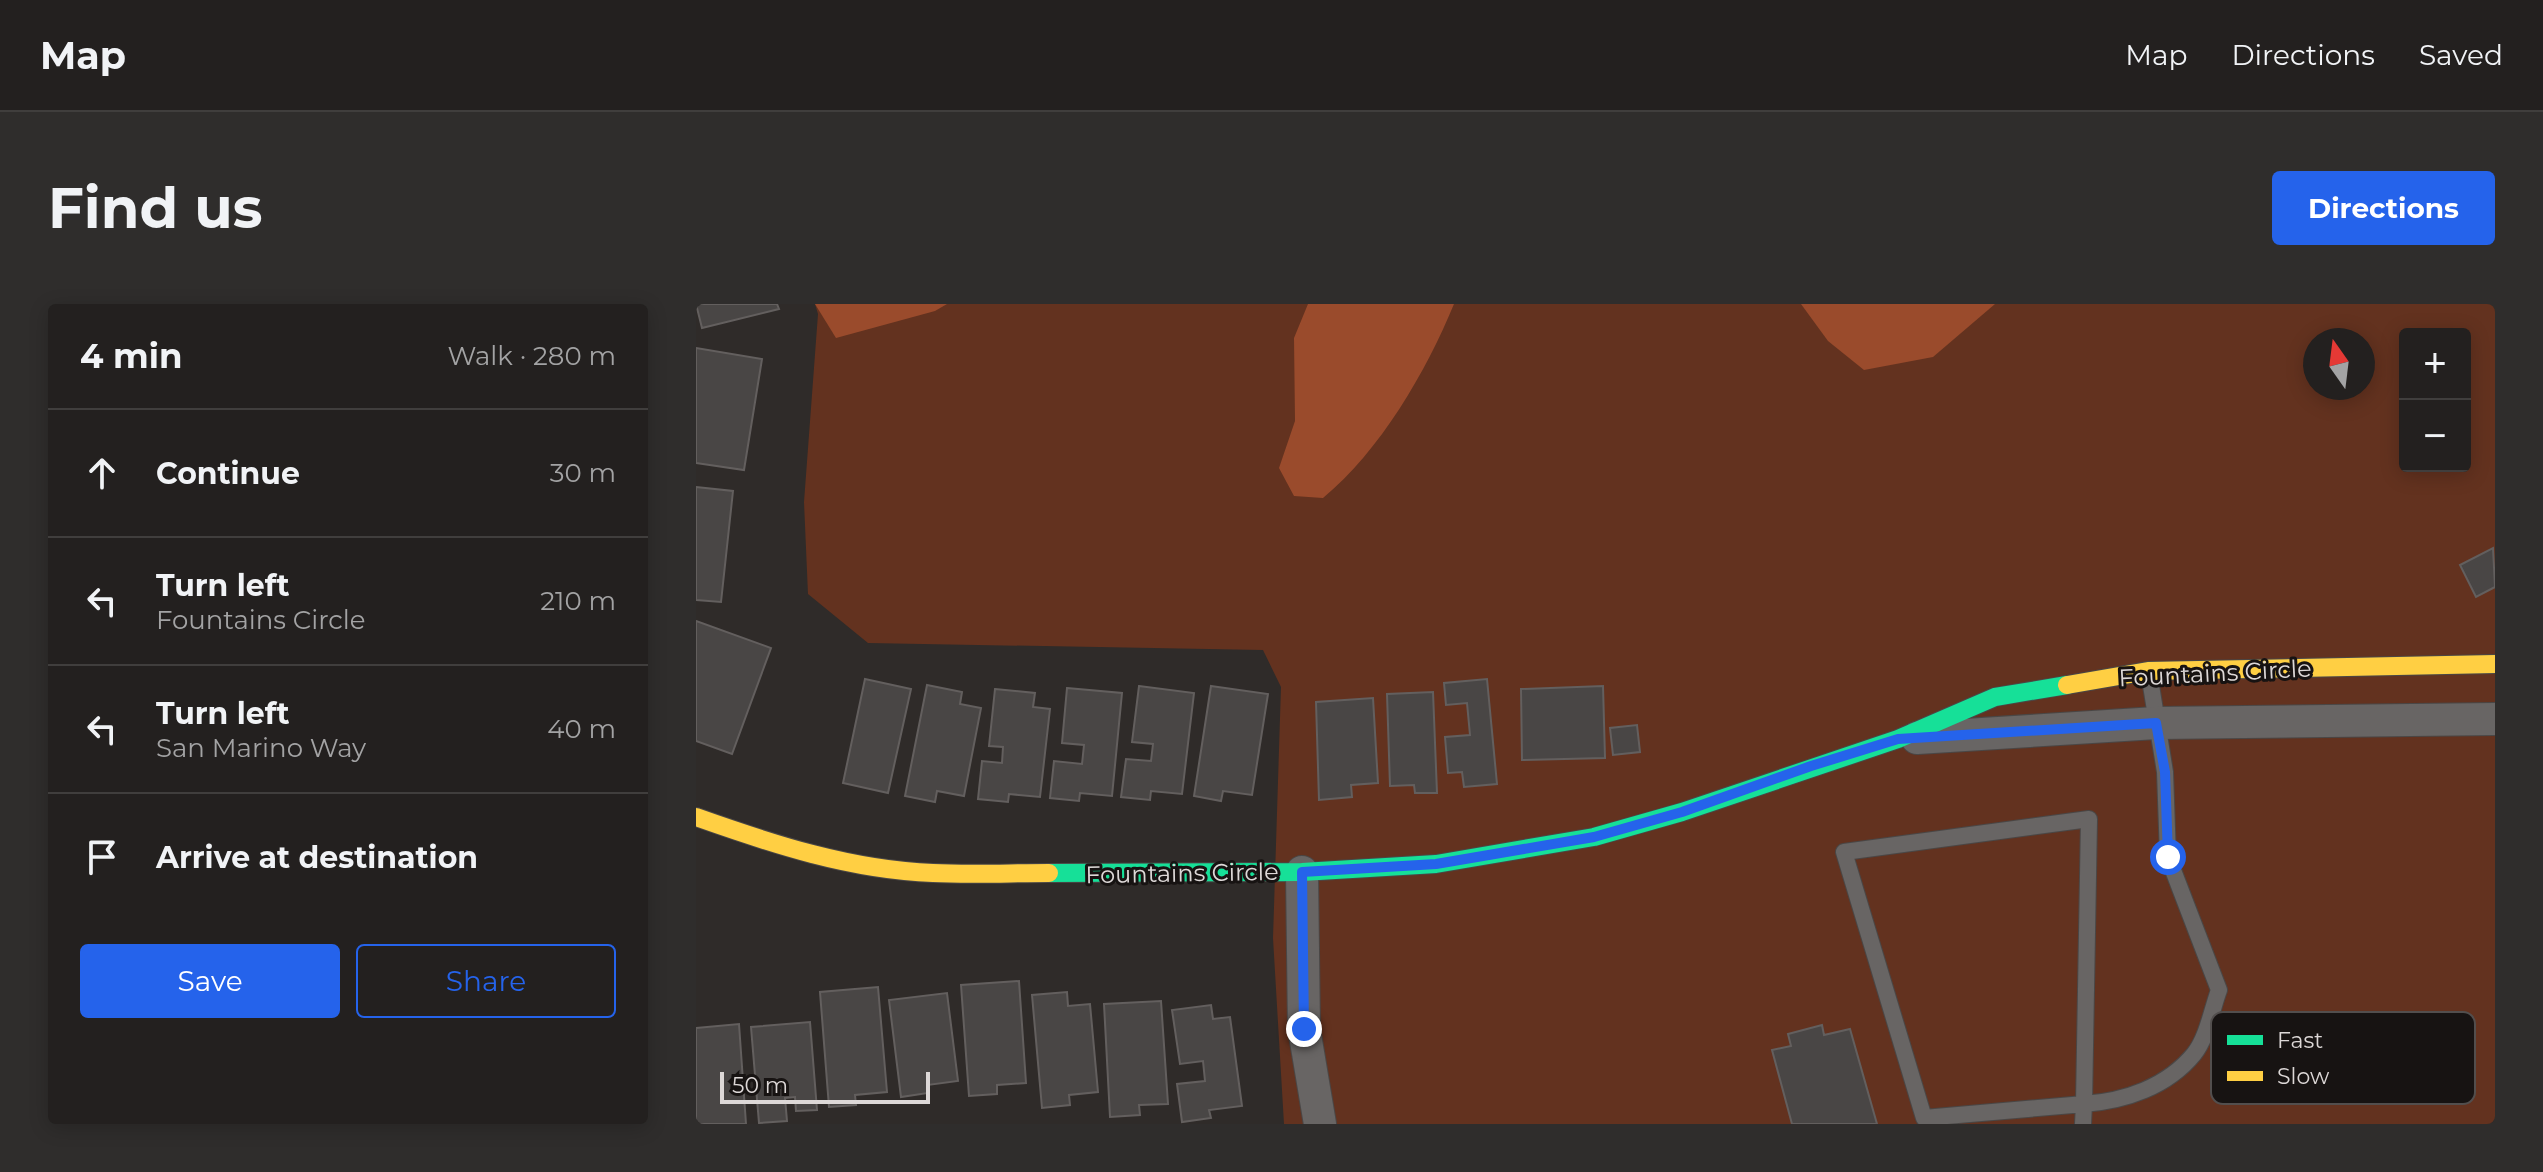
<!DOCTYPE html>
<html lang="en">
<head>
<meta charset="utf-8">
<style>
  body { margin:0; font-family:Montserrat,sans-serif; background:#2f2d2c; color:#f1f3f6 }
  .controls { position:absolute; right:24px; top:24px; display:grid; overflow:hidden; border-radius:8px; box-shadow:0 4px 20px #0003 }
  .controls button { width:72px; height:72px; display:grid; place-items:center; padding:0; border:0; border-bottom:2px solid #403e3d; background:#23201f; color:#f1f3f6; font:40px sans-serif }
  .compass { position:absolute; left:1607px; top:24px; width:72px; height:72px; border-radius:50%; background:#23201f; box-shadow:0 4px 20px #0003; rotate:346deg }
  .scale { position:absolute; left:24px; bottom:20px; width:210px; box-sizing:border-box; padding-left:8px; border:4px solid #ddd8d7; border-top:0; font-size:22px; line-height:28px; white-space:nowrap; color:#ddd8d7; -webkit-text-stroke:6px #171312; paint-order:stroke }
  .stop { position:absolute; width:24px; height:24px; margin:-18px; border:6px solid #2563eb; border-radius:50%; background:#fff }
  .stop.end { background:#2563eb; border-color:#fff; box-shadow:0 2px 8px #0008 }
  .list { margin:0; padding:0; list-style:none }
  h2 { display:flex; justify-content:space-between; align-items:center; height:104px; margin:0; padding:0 32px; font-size:34px }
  h2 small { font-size:26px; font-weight:400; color:#a3a3a4 }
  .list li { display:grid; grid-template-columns:52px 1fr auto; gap:24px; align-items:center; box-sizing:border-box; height:128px; padding:0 32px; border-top:2px solid #403e3d }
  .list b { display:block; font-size:30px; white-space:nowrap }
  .list p { margin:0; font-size:26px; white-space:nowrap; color:#a3a3a4 }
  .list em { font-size:26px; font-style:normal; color:#a3a3a4 }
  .actions { display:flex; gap:16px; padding:24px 32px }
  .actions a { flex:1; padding:18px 0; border:2px solid #2563eb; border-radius:8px; text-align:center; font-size:28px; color:#2563eb }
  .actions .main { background:#2563eb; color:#fff }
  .icon { flex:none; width:44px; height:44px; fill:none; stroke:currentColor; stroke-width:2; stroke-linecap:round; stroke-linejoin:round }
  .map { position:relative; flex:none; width:1799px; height:820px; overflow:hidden; border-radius:8px }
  header { display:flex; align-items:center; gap:48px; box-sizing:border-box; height:112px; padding:0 40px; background:#23201f; border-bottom:2px solid #403e3d }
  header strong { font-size:38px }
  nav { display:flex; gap:44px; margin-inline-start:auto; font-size:28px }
  .intro { display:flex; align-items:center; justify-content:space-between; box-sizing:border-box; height:192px; padding:0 48px }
  h1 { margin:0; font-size:56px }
  .button { padding:20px 36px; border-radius:8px; background:#2563eb; color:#fff; font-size:28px; font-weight:700 }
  main { display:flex; gap:48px; padding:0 48px }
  aside { flex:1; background:#23201f; border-radius:8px; box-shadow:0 4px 20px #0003 }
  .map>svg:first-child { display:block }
  .green { fill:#63321f; fill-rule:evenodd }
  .water { fill:#9a4b2c }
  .building { fill:#494645; stroke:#635f5e; stroke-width:2 }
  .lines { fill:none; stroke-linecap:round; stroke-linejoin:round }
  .lane-casing { stroke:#4a4746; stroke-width:18 }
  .street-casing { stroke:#4a4746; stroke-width:34 }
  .fast-casing { stroke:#4a4746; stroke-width:20 }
  .slow-casing { stroke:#4a4746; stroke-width:20 }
  .lane { stroke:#686564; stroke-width:16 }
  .street { stroke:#686564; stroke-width:32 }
  .fast { stroke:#16e098; stroke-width:18 }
  .slow { stroke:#ffcf43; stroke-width:18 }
  .route { stroke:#2563eb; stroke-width:10 }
  .labels { text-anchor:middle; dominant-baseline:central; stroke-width:6; stroke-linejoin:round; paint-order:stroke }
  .street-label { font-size:24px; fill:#ddd8d7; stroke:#171312 }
  .key { fill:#171312; stroke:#524e4d; stroke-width:2 }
  .key-label { font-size:22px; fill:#ddd8d7 }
</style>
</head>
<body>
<header>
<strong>Map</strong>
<nav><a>Map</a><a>Directions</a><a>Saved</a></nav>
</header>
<div class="intro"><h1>Find us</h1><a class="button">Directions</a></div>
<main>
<aside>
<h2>4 min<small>Walk · 280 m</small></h2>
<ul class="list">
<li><svg class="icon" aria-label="ahead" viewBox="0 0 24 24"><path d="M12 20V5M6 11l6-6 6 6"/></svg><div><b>Continue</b></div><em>30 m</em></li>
<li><svg class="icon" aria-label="left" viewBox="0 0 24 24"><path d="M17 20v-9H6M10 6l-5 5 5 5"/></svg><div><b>Turn left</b><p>Fountains Circle</p></div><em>210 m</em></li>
<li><svg class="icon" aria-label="left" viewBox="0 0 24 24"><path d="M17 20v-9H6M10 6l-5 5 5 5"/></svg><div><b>Turn left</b><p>San Marino Way</p></div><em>40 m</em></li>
<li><svg class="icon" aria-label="arrive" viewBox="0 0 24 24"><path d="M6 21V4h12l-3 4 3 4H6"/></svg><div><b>Arrive at destination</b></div></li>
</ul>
<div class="actions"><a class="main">Save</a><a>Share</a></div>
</aside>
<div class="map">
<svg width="1799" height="820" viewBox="0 0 1799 820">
  <rect width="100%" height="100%" fill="#2f2b29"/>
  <path class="green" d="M119 0H1799V820H588L577 634 585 383 567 346 172 339 112 290 108 198 122 10ZM1709 30H1769V162H1709ZM1619 36H1667V84H1619Z"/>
  <g class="water">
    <polygon points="119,0 251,0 239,7 140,34"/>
    <path d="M612 0H758C730 68 684 147 627 194L598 192 583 164 599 117 598 34Z"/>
    <polygon points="1105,0 1299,0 1237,53 1168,66 1132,37"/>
  </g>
  <g class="building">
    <polygon points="0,0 81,0 83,5 6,24"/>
    <polygon points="0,44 66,55 48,166 0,159"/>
    <polygon points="0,183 37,187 25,298 0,296"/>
    <polygon points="1797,244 1799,283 1780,293 1764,261"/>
    <polygon points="0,317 75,344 36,450 0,437"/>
    <polygon points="169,375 215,385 192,489 147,479"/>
    <polygon points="791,375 801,480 768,483 766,468 752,469 749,433 774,431 771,399 750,401 748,379"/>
    <polygon points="231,381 266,388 264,400 285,404 268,492 241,487 239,498 209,492"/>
    <polygon points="443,382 498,389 486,490 455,487 454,496 425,493 430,455 455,457 457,440 436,438"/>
    <polygon points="515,382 572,390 556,491 527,487 525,497 498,492"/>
    <polygon points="907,382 909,454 826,456 825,385"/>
    <polygon points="371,384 426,389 416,492 384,489 383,497 354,494 358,457 386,460 388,441 366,439"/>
    <polygon points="299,385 339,389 337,403 354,405 344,493 313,490 312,498 282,495 286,457 306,459 307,443 293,442"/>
    <polygon points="737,388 741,489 719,489 718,481 694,482 691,390"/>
    <polygon points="677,394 682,479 655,481 656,493 623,496 620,398"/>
    <polygon points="941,421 944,448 917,451 914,424"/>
    <polygon points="323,677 330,779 301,781 301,790 273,792 265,681"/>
    <polygon points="182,683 191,788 159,791 160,801 133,803 124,688"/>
    <polygon points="371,688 372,702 394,700 402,788 373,791 374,801 346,804 336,691"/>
    <polygon points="251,689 262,777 231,781 232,789 205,793 193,696"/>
    <polygon points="465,697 472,800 443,801 444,811 414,813 408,700"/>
    <polygon points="515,701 517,715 534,713 546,802 513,806 515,814 486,818 481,780 509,777 507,757 484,760 476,706"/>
    <polygon points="114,718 121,806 100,807 99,793 89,794 91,817 63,819 55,723"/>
    <polygon points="43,720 50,820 0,820 0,724"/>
    <polygon points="1126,721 1128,731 1154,725 1181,820 1096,820 1076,746 1095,742 1092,730"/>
  </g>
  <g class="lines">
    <defs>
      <path id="lane" d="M1387 820 1388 800 1393 515 1148 548 1228 814 1388 800C1429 797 1471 783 1498 750 1511 734 1516 705 1523 686L1472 553 1469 468 1453 369"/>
      <g id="street">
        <polyline points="1221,434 1460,419 1799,415"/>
        <polyline points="606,568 608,725 624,820"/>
      </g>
      <polyline id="fast" points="353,569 606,568 740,560 898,533 986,508 1202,435 1299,393 1371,381"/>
      <g id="slow">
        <polyline points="1371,381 1452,367 1799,360"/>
        <path d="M0 513C76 540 155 566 237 569 275 571 314 569 353 569"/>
      </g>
    </defs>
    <use href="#lane" class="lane-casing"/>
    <use href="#street" class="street-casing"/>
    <use href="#fast" class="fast-casing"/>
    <use href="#slow" class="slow-casing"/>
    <use href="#lane" class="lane"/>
    <use href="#street" class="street"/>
    <use href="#fast" class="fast"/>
    <use href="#slow" class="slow"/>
  </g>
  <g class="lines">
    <polyline class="route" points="608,725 606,568 740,560 898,533 986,508 1115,462 1202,435 1460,419 1469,468 1472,553"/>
  </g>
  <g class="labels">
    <g class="street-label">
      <text transform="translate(1519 369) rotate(-3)">Fountains Circle</text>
      <text transform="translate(486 569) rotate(-1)">Fountains Circle</text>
    </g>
  </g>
  <rect x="1515" y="708" width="264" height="92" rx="12" class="key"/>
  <rect x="1531" y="731" width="36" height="10" fill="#16e098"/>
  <rect x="1531" y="767" width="36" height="10" fill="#ffcf43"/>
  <g class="key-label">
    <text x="1581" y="744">Fast</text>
    <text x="1581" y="780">Slow</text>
  </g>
</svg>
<div class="controls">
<button>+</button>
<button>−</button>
</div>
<svg class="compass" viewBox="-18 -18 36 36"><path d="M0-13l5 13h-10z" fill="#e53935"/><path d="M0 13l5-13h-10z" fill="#a3a3a4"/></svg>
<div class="scale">50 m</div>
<div class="stop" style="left:1472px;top:553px"></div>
<div class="stop end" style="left:608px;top:725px"></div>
</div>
</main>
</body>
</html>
